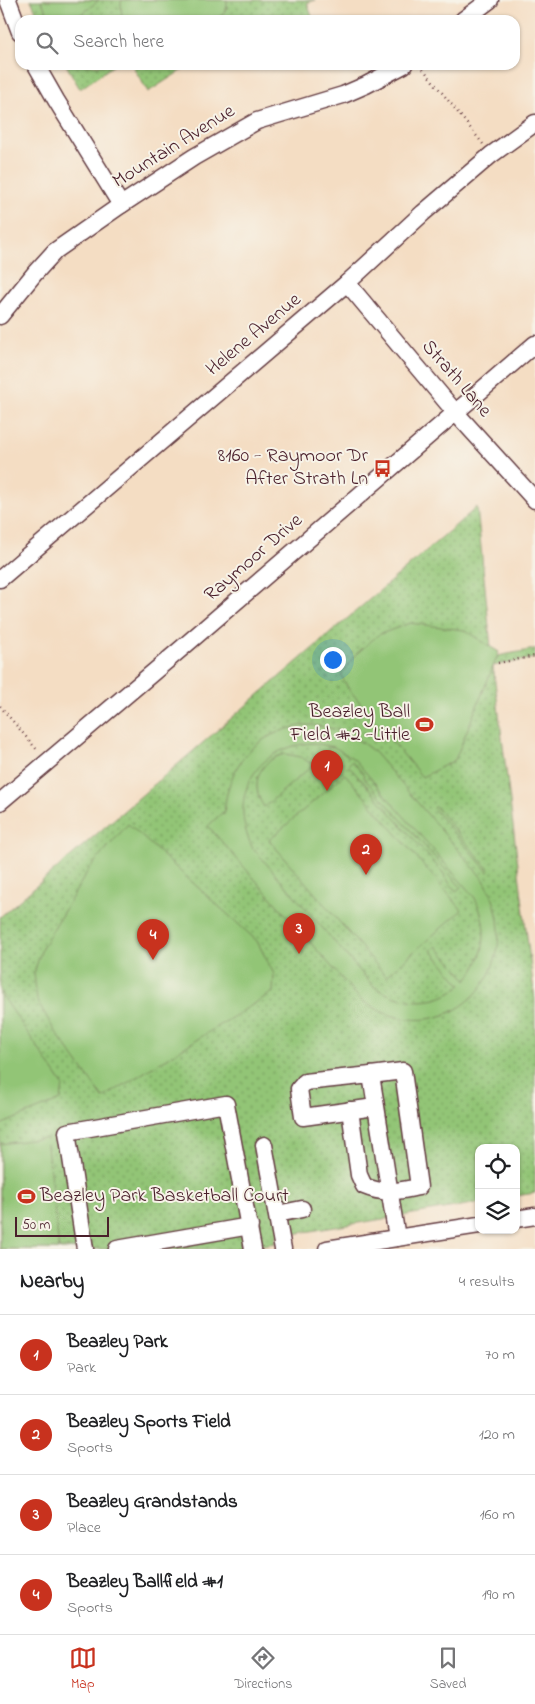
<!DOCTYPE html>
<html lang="en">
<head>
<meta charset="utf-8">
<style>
  body { margin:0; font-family:"Indie Flower",sans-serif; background:#f6f6f6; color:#202124 }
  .controls { position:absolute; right:15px; bottom:15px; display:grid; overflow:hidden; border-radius:10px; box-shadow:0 1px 4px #0004 }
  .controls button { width:45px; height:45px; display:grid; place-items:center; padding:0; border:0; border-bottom:1px solid #e0e0e0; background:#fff; color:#202124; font:25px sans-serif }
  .scale { position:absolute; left:15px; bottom:12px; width:94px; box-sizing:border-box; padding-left:5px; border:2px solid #4a1f2b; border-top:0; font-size:14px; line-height:18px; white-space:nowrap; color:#4a1f2b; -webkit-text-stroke:4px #f7f3e8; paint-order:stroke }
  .you { position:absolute; left:332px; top:659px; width:18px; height:18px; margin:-12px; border:4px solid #fff; border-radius:50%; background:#1a73e8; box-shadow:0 0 0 8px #1a73e833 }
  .badge { display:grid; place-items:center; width:32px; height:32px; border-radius:50%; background:#c8321e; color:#fff; font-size:16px; font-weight:700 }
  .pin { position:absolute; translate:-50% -41px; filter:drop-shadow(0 1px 2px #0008) }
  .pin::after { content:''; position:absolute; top:26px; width:18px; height:15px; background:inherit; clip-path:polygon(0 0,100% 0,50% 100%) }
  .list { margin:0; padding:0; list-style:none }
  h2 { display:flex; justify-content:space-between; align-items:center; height:65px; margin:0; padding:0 20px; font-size:21px }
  h2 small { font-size:16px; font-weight:400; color:#757577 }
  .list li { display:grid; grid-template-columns:32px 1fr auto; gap:15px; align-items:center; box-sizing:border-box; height:80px; padding:0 20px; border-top:1px solid #e0e0e0 }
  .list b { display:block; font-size:19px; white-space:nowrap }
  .list p { margin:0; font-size:16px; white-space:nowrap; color:#757577 }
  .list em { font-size:16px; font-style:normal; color:#757577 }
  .icon { flex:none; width:28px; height:28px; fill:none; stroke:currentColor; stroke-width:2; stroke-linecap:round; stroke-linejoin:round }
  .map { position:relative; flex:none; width:535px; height:1249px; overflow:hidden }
  .search { position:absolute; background:#fff; box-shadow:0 1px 4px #0004; left:15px; right:15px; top:15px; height:55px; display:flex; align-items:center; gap:12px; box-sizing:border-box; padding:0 18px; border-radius:15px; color:#757577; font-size:19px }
  .sheet { height:385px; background:#fff }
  nav { display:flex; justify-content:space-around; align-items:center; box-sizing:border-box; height:70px; border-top:1px solid #e0e0e0; background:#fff; font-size:14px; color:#757577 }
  nav a { display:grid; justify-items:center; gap:2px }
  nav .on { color:#c8321e }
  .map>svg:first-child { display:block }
  .green { fill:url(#green-dots); stroke:#6e7250 }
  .pitch { fill:#92c576; stroke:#6e7250; fill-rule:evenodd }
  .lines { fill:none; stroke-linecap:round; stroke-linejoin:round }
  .minor-casing { stroke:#643c42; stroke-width:19 }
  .path { stroke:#643c42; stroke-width:2.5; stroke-dasharray:1 4; stroke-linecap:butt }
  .minor { stroke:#fff; stroke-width:16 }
  .labels { text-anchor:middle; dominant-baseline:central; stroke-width:4; stroke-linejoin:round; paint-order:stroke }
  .street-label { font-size:20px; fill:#4a1f2b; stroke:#f7f3e8 }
  .poi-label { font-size:20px; fill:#4a1f2b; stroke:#f7f3e8; text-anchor:end }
</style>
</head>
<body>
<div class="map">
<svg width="535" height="1249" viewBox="0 0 535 1249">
  <defs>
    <pattern id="green-dots" width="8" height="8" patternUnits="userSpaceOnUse" patternTransform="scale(1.25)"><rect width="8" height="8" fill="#92c576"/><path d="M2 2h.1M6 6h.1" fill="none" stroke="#799f61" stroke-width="1.8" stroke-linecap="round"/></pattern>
  </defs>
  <rect width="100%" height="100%" fill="#f7f3e8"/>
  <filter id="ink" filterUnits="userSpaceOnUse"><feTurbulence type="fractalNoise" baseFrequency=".02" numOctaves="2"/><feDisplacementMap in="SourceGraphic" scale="10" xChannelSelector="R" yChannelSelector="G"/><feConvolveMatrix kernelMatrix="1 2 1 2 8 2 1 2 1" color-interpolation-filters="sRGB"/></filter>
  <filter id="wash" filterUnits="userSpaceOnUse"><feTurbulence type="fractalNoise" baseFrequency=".0096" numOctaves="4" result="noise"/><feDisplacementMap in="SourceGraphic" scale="20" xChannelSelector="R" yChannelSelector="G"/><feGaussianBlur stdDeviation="1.12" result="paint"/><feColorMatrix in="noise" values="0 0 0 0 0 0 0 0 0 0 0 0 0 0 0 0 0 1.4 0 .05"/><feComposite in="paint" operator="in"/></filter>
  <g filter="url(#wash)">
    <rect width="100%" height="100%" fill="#f4ddc3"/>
    <g class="green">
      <polygon points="31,0 315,0 307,3 313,19 310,20 40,20"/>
      <polygon points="66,65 114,65 80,89"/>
      <polygon points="132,65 190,65 148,92"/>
      <polygon points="477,507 492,657 535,649 535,658 493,666 535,1000 535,1193 516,1196 516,1148 479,1148 479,1203 275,1237 276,1243 235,1249 0,1249 0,917"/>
    </g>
    <g class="pitch">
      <path d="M41 0H99C78 17 78 20 51 20Z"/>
      <path d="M122 0H227C228 13 222 17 210 20H122L121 3Z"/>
      <polygon points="410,623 464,630 499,652 455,760 422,777 348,688 341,675 355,655 378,635"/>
      <path d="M306 725C333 726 353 734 374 752L484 880C535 968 446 1062 360 999L208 826 222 813 224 815C227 764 255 732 306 725ZM313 743 334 747 354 759 475 898C489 927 487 954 467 980L436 946 431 950 461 985C436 1008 400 1004 373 986L252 847C227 796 256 746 313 743Z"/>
      <path d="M285 754 301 757 313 765 264 807C249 784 259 760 285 754Z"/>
      <polygon points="352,761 364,775 363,777 461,887 456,891 444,876 445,875 361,779 360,779 348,765"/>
      <polygon points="345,774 462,910 386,976 269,840"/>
      <polygon points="435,806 490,871 488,872 433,808"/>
      <polygon points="128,824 257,941 274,974 273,992 103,1098 53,1028 37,1000 34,973 42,948 89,869"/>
      <polygon points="0,992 63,1085 61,1100 0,1125"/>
      <polygon points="46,1138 59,1249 0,1249 0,1144"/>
    </g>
  </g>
  <g filter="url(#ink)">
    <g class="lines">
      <defs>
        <g id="minor">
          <polyline points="8,0 20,32"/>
          <polyline points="463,20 490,0"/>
          <polyline points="36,65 56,100 121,205"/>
          <polyline points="347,283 455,412 535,500"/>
          <polyline points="0,316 35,273 55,251 121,205 194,157 257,121 343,95 366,85 404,65"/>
          <polyline points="0,579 347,283 423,213 491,155 535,123"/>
          <polyline points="0,802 182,648 535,344"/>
          <polyline points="375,1107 303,1117 299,1089 305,1082 371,1075 397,1238"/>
          <path d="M350 1110 359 1175 364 1186C385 1195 397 1191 419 1187L403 1071 371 1075"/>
          <polyline points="264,1145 283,1249"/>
          <polyline points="277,1214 302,1209"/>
          <polyline points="516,1219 535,1216"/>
          <polyline points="85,1249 67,1132 226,1104 253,1249"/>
          <polyline points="117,1249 250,1226"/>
          <polyline points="327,1249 479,1225"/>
        </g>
      </defs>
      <use href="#minor" class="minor-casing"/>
      <g class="path">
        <polyline points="420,65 483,144"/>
        <polyline points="498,663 535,656"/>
        <polyline points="0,706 38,751"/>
      </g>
      <use href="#minor" class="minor"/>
    </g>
  </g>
  <defs>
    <symbol id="bus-bare" viewBox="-9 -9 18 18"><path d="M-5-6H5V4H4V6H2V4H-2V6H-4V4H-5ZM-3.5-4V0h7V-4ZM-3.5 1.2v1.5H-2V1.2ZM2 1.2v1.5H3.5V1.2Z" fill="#c8321e" stroke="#f7f3e8" stroke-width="2.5" paint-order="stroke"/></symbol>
    <symbol id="stadium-bare" viewBox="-9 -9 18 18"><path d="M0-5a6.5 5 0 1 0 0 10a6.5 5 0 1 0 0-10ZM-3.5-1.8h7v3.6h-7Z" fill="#c8321e" stroke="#f7f3e8" stroke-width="2.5" paint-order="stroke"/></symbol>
  </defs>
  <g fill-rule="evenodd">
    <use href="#bus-bare" x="370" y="456" width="25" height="25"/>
    <use href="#stadium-bare" x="412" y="712" width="25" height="25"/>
    <use href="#stadium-bare" x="14" y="1184" width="25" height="25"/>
  </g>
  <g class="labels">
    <g class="street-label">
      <text transform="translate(174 147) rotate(-32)">Mountain Avenue</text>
      <text transform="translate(254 335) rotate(-40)">Helene Avenue</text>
      <text transform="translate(456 379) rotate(49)">Strath Lane</text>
      <text transform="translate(254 558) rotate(-41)">Raymoor Drive</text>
    </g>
    <g class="poi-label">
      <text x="368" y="456">8160 - Raymoor Dr<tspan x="368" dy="23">After Strath Ln</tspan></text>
      <text x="410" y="712">Beazley Ball<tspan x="410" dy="23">Field #2 -Little</tspan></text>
      <text x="40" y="1196" text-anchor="start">Beazley Park Basketball Court</text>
    </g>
  </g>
</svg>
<div class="controls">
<button><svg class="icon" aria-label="locate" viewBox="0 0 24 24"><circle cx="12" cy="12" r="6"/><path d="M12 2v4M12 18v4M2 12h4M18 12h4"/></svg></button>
<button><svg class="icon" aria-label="layers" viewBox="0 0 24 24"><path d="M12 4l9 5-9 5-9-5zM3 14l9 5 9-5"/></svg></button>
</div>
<div class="scale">50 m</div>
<div class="you"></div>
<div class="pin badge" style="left:327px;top:791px">1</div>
<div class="pin badge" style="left:366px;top:875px">2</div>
<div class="pin badge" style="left:299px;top:954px">3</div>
<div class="pin badge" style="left:153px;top:960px">4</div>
<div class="search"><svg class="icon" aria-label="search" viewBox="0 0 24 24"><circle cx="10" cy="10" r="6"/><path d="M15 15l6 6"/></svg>Search here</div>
</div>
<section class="sheet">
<h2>Nearby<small>4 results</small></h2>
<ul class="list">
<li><span class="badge">1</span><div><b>Beazley Park</b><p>Park</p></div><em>70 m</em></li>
<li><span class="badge">2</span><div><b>Beazley Sports Field</b><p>Sports</p></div><em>120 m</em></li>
<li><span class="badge">3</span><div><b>Beazley Grandstands</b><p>Place</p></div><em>160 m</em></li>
<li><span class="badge">4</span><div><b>Beazley Ballfield #1</b><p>Sports</p></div><em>190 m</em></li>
</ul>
</section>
<nav>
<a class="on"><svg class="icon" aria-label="map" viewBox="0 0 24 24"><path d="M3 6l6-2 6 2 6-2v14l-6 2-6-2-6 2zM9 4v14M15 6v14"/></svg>Map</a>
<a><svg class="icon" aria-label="directions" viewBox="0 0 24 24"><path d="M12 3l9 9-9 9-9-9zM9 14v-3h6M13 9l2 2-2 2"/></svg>Directions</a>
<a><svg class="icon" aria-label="saved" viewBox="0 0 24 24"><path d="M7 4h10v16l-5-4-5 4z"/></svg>Saved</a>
</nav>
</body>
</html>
